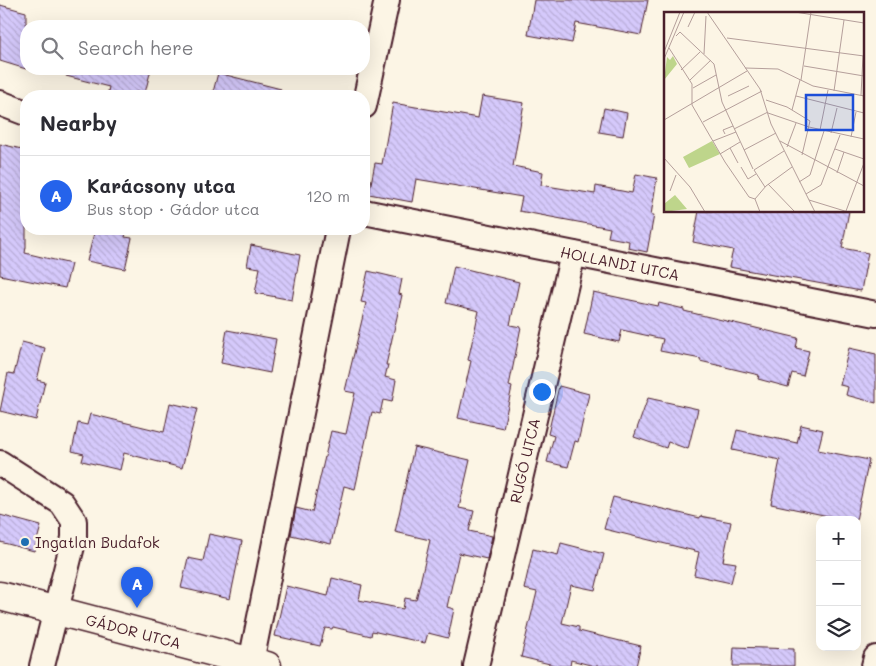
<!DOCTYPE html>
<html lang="en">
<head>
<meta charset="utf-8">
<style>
  body { margin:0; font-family:Mali,sans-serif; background:#f7f7f7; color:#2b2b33 }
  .controls { position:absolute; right:15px; bottom:15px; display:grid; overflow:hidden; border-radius:10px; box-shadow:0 5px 20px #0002 }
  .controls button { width:45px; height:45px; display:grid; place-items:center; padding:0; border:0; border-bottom:1px solid #e1e1e2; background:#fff; color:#2b2b33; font:25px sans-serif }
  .you { position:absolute; left:541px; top:391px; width:18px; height:18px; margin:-12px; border:4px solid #fff; border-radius:50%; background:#1a73e8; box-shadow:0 0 0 8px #1a73e833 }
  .badge { display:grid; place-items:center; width:32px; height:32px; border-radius:50%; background:#2563eb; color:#fff; font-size:16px; font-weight:700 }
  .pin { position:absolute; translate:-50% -41px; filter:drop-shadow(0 1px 2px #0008) }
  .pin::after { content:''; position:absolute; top:26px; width:18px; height:15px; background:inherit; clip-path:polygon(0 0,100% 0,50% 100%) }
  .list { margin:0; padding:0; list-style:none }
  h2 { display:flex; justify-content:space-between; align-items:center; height:65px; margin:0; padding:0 20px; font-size:21px }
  h2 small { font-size:16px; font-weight:400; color:#7c7c81 }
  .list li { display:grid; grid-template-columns:32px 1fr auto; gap:15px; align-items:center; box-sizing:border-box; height:80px; padding:0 20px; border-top:1px solid #e1e1e2 }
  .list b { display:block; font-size:19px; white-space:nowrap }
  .list p { margin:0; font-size:16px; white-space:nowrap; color:#7c7c81 }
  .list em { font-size:16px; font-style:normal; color:#7c7c81 }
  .icon { flex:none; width:28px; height:28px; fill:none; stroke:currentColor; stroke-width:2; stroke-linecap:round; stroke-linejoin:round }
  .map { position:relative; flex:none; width:876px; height:666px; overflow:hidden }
  .search { position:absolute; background:#fff; box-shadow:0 5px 20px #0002; left:20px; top:20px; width:350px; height:55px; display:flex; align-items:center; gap:12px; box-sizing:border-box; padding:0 18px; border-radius:20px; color:#7c7c81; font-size:19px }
  .panel { position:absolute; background:#fff; box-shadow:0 5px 20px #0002; left:20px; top:90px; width:350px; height:145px; border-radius:20px }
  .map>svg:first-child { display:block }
  .building { fill:url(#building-back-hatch); stroke:#4a1f2b }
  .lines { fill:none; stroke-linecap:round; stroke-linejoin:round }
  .minor-casing { stroke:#4a1f2b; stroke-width:28 }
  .tertiary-casing { stroke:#4a1f2b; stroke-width:31 }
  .minor { stroke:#fcf5e5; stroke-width:24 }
  .tertiary { stroke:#fcf5e5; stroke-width:28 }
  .poi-dot { fill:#1f6fb2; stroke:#fcf5e5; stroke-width:2 }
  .labels { text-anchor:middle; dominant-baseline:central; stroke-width:5; stroke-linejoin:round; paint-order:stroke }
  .street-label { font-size:15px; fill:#4a1f2b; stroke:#fcf5e5 }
  .poi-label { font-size:15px; fill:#4a1f2b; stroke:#fcf5e5; text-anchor:start }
  .inset-road { fill:none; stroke:#b59f9b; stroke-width:1 }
  .view { fill:#1d4ed8; fill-opacity:0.15; stroke:#1d4ed8; stroke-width:2.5 }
  .inset-edge { fill:none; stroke:#4a1f2b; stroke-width:2.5 }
</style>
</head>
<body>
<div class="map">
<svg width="876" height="666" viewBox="0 0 876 666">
  <defs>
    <pattern id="building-back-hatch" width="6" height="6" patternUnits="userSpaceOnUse" patternTransform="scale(1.25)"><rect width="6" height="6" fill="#d5c9fb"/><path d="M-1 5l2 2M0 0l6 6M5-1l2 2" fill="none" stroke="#b8acd7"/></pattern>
  </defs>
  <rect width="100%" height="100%" fill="#fcf5e5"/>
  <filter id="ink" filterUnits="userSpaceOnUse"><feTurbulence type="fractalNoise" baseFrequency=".02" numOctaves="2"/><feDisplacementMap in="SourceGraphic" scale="10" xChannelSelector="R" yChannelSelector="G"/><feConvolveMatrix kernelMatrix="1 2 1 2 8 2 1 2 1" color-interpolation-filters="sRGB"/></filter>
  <g filter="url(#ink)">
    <g class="building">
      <polygon points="534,0 648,0 641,35 576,23 572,43 528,35"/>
      <polygon points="0,5 26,12 26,69 0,61"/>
      <polygon points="67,69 151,69 145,93 137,91 136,96 107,96 109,87 66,76"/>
      <polygon points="218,73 281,89 280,96 212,96"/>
      <polygon points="482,96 524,103 513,166 543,172 541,185 595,194 596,186 632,193 636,174 657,178 651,215 654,215 647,252 628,248 629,241 608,237 610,228 519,211 522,197 416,179 412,202 369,194 375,163 382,164 393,103 478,118"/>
      <polygon points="604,108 627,113 623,136 599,132"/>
      <polygon points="0,144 26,150 26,247 25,253 71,264 65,288 0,275"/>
      <polygon points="699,211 849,211 842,248 868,253 861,291 729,267 733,250 693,242"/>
      <polygon points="95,229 127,229 125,237 132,238 125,269 87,261"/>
      <polygon points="251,245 300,255 292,300 255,293 260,268 247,266"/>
      <polygon points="454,266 519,282 510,325 521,327 509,386 512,387 503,428 458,418 471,361 468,360 479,311 446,303"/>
      <polygon points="368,271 402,279 399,294 402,295 386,365 388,365 385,377 396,380 392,402 383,400 380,414 372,412 355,489 344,486 331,544 291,535 296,508 312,512 331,431 346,434 355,393 345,391 366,303 361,302"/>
      <polygon points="593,292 658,306 659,303 684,309 684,311 798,338 796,348 809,351 803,376 792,373 788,387 758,379 759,375 700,361 701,359 660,351 663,339 622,330 619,342 584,334"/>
      <polygon points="227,330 276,339 270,373 221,363"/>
      <polygon points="22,342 45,348 37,380 45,382 36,420 0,411 8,373 14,374"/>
      <polygon points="849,348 876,354 876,403 846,395 848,387 840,385"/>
      <polygon points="559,386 589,394 578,442 575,441 568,467 547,462 554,436 548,434"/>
      <polygon points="648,398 698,409 688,449 668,442 666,448 634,437"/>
      <polygon points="170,403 197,409 182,468 124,453 120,470 82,461 84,454 72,451 78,423 87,425 90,414 164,432"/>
      <polygon points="801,425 823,430 818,450 869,460 856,520 832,520 833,517 771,504 780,460 732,450 737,430 797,443"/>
      <polygon points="414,447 470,460 459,508 474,511 469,531 492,536 487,559 459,553 447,607 454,609 448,638 428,633 425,643 372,631 371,636 333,627 332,629 325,628 320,646 275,636 286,586 328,596 332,578 362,585 359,600 403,609 405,598 416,600 430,540 395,532"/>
      <polygon points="613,497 700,518 700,516 731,522 723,561 736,563 731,583 694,575 699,552 604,529"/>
      <polygon points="0,515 41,526 34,551 0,542"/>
      <polygon points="209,534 242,541 230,599 181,588 188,558 203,561"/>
      <polygon points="561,543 604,554 595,590 571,585 562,623 579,627 579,631 641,646 636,666 594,666 571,660 570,666 558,666 521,657 537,592 524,589 533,549 558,555"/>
      <polygon points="734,647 794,649 794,666 733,666"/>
    </g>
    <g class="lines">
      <defs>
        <g id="minor">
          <polyline points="0,103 26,113"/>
          <polyline points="364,106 387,0"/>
          <path id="s1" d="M364 212 876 314"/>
          <polyline points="0,463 62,503 74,521 74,538 42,666"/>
          <polyline points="251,662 338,229"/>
          <path id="s2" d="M476 666 573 254"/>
          <polyline points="874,666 876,658"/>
        </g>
        <g id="tertiary">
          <path id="s3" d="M0 596 267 666"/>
        </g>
      </defs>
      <use href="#minor" class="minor-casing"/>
      <use href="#tertiary" class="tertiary-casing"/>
      <use href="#minor" class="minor"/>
      <use href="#tertiary" class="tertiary"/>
    </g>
  </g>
  <circle class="poi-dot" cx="25" cy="542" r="5"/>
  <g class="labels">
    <g class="street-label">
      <text stroke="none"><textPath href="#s1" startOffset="261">HOLLANDI UTCA</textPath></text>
      <text stroke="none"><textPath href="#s2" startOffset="211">RUGÓ UTCA</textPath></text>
      <text stroke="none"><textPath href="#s3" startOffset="138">GÁDOR UTCA</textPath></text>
    </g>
    <g class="poi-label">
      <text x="35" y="542">Ingatlan Budafok</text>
    </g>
  </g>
  <g transform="translate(664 12)">
    <rect width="200" height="200" fill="#fcf5e5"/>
    <path d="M9 44 13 52 0 68 3 45 6 48ZM48 129 56 142 25 156 19 145Z" fill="#bed58b"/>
    <path d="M11 183 23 197 0 200V192Z" fill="#bed58b"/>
    <path class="inset-road" d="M43 0 96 77 107 112 151 200M131 0 200 11M24 15 31 0M12 24 16 20 50 52 58 90 89 157M63 26 200 44M5 36 28 72V93L61 150 85 185 91 187 96 200M0 40 16 0M40 42 42 4M0 47 20 0M140 54 200 64M81 56 114 57 149 74 200 84M17 58 36 40M26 68 47 48M137 68 147 0M29 76 52 63M170 79 180 8M197 83 199 44M64 84 85 74M132 84 200 101M102 88 123 95 146 109 138 143M128 98 136 68M104 101 145 115 200 127M0 108 83 59M39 110 98 79M70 117 104 100M156 118 164 78M167 121 173 96M61 122 59 118 69 114M187 125 192 100M49 129 72 120M116 129 200 174M123 135 132 111M66 136 74 151M171 137 200 147M80 138 112 121M56 142 76 130M0 146 26 175 41 200M77 155 84 167 92 162M173 161 180 140M135 170 146 163 160 119M104 172 131 200M101 175 90 158 120 139M6 179 12 163M142 182 157 173 176 123M91 187 102 174 128 155M145 188 184 200M182 199 200 151"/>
    <path class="view" d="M142 83H189V118H142Z"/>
    <rect width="200" height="200" class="inset-edge"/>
  </g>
</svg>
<div class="controls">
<button>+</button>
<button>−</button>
<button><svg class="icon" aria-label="layers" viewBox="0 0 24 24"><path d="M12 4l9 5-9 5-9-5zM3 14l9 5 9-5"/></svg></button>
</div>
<div class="you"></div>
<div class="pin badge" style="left:137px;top:608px">A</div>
<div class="search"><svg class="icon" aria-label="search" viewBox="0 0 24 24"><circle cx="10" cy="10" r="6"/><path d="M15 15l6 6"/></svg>Search here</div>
<section class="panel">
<h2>Nearby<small></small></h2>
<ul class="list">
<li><span class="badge">A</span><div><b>Karácsony utca</b><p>Bus stop · Gádor utca</p></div><em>120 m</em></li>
</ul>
</section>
</div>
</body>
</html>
